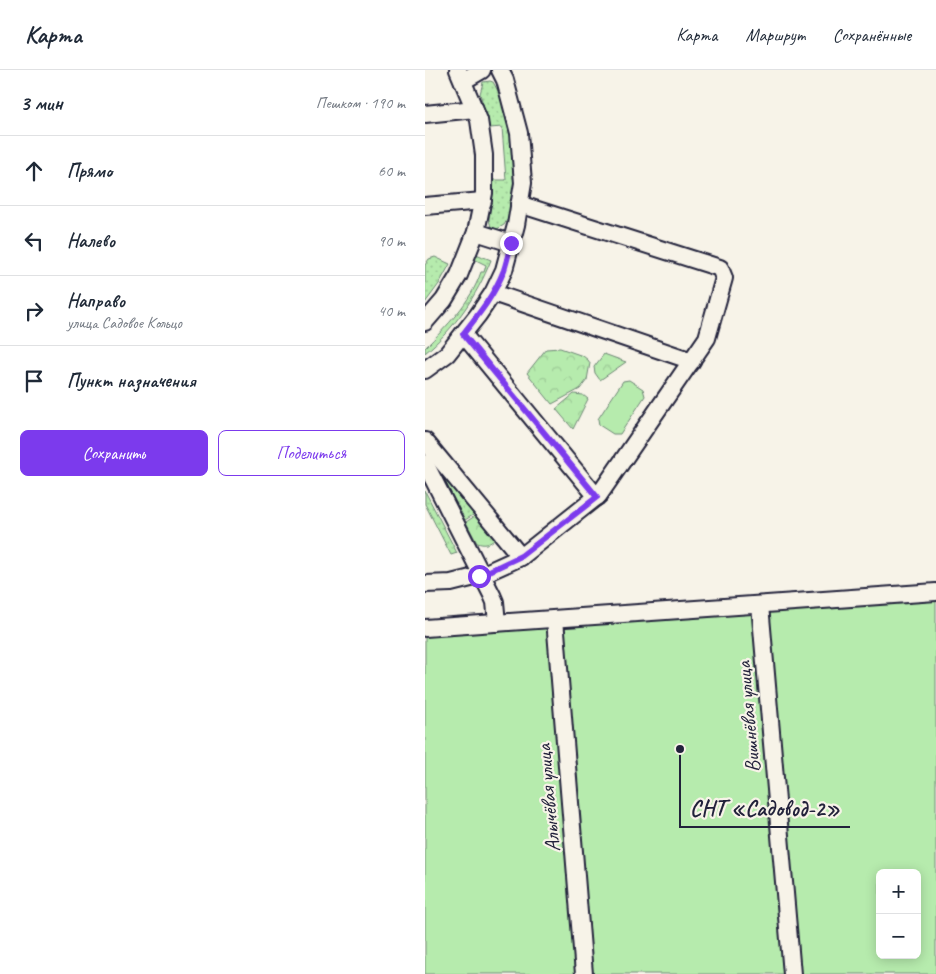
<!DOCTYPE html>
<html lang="ru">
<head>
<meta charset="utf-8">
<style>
  body { margin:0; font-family:Caveat,sans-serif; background:#f6f6f7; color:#1f2937 }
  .controls { position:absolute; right:15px; bottom:15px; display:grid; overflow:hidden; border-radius:8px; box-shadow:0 2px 12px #0003 }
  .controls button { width:45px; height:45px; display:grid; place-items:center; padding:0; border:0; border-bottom:1px solid #e0e1e3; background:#fff; color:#1f2937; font:25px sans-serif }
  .stop { position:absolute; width:15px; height:15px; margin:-11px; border:4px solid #7c3aed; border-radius:50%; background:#fff }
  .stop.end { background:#7c3aed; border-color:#fff; box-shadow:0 1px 5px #0008 }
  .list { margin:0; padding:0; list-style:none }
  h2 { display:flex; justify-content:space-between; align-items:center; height:65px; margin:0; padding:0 20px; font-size:21px }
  h2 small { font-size:16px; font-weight:400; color:#747a83 }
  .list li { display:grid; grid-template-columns:32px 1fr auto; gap:15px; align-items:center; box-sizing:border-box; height:70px; padding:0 20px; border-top:1px solid #e0e1e3 }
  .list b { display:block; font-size:19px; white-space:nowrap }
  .list p { margin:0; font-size:16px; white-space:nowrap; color:#747a83 }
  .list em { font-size:16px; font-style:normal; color:#747a83 }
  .actions { display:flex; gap:10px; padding:15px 20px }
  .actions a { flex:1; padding:11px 0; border:1px solid #7c3aed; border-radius:8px; text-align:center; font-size:18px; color:#7c3aed }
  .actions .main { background:#7c3aed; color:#fff }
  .icon { flex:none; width:28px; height:28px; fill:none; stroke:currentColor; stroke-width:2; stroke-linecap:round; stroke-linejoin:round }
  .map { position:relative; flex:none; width:511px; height:904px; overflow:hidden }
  header { display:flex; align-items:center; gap:30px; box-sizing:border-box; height:70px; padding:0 25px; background:#fff; border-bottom:1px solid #e0e1e3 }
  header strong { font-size:24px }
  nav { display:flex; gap:28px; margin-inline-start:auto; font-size:18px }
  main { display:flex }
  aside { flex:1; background:#fff }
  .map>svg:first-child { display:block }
  .grass { fill:url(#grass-dots); stroke:#6c8674 }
  .park { fill:url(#park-crowns); stroke:#6c8674 }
  .garden { fill:#b6ebad; stroke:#6c8674; fill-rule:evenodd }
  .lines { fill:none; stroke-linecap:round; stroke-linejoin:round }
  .minor-casing { stroke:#22223b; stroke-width:20 }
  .minor { stroke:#f7f3e8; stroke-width:16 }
  .route { stroke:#7c3aed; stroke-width:6 }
  .labels { text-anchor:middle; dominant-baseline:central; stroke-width:4.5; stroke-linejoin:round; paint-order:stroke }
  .street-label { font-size:21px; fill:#22223b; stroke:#f7f3e8 }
  .leader { fill:none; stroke:#22223b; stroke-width:2 }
  .callout-dot { fill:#22223b; stroke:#f7f3e8; stroke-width:2 }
  .callout-label { font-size:22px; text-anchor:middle; font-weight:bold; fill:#22223b; stroke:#f7f3e8; stroke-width:4.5; stroke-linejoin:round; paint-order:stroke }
</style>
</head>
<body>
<header>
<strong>Карта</strong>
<nav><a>Карта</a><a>Маршрут</a><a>Сохранённые</a></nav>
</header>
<main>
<aside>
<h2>3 мин<small>Пешком · 190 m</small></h2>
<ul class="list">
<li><svg class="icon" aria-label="ahead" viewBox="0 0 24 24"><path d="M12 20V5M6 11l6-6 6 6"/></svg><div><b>Прямо</b></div><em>60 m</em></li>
<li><svg class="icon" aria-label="left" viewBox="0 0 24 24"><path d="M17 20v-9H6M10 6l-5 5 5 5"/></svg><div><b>Налево</b></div><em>90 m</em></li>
<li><svg class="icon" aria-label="right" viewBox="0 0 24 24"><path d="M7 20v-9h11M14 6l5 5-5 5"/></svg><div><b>Направо</b><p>улица Садовое Кольцо</p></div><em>40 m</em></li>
<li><svg class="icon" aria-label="arrive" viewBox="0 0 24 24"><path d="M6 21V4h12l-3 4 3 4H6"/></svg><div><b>Пункт назначения</b></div></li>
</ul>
<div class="actions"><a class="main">Сохранить</a><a>Поделиться</a></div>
</aside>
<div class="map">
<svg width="511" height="904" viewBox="0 0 511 904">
  <defs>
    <pattern id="grass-dots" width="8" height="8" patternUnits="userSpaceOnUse" patternTransform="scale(1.25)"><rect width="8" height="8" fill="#b6ebad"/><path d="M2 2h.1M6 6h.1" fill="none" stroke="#9cc996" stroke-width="1.8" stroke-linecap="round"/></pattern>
    <pattern id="park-crowns" width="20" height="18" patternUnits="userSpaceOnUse" patternTransform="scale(1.25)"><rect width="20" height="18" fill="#b6ebad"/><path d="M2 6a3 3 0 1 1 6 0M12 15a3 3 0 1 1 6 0" fill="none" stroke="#9cc996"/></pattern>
  </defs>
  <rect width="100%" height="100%" fill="#f7f3e8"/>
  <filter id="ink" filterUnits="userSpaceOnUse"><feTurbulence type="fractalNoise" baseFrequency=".02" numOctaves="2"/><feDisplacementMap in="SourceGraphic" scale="10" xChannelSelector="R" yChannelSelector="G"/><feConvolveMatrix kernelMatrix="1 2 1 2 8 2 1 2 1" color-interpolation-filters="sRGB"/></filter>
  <g filter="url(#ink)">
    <g class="grass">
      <polygon points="65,11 68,12 73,21 76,21 85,46 91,109 85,151 82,150 79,155 72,159 66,157 64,150 69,110 81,110 77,57 65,58 55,24 58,12"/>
      <path d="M51 184 66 190C52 226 29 259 0 283V278C22 256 46 232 56 202H59L61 195 49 189Z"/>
      <polygon points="10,187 25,194 14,214 0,233 0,195 4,189"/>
      <polygon points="10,392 53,442 40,450"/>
      <polygon points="0,421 32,483 26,485 0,434"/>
    </g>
    <g class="park">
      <polygon points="135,278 158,286 163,290 165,293 162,310 155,319 127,334 102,303 121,279"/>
      <polygon points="179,284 201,292 175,310 170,303 169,297"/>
      <polygon points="149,324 158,325 163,329 148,359 131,339"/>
      <path d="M53 444 69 465V470C63 475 59 475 52 473L41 452Z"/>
    </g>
    <g class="garden">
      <polygon points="204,310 218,319 220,326 195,364 188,364 174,355 173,349 198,311"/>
      <path d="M511 517V904H0V556ZM455 803H492V885H455Z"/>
    </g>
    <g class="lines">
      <defs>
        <g id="minor">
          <polyline points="38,11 57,0"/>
          <polyline points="0,44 50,39"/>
          <polyline points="0,136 58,131"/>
          <polyline points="51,162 86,173"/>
          <polyline points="68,223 267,291"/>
          <polyline points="0,252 19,230 34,205 51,162 59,123 59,85 54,50 33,0"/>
          <polyline points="38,264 172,427"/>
          <polyline points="0,300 22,284 53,245 68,223 79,200 91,155 98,113 94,63 80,10 75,0"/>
          <polyline points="0,371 96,487"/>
          <polyline points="0,393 67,525 70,532 72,553"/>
          <polyline points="0,514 26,513 54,506 96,487 174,425 282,268 299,208 295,198 94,134"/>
          <polyline points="335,535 367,904"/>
          <polyline points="130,549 159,904"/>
          <polyline points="0,558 511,522"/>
        </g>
      </defs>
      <use href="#minor" class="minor-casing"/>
      <use href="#minor" class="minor"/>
    </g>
  </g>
  <g class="lines" filter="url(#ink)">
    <path class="route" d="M54 506 96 486 172 427 38 264C54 244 70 224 79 200 82 191 84 182 86 173"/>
  </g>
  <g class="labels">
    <g class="street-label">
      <text transform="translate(323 647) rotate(-95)">Вишнёвая улица</text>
      <text transform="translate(123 728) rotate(-95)">Алычёвая улица</text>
    </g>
  </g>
  <path class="leader" d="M255 679L255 757H425"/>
  <circle class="callout-dot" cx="255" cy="679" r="5"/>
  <g class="callout-label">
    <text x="340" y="746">СНТ «Садовод-2»</text>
  </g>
</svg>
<div class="controls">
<button>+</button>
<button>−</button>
</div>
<div class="stop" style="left:54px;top:506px"></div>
<div class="stop end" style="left:86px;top:173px"></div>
</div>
</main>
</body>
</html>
